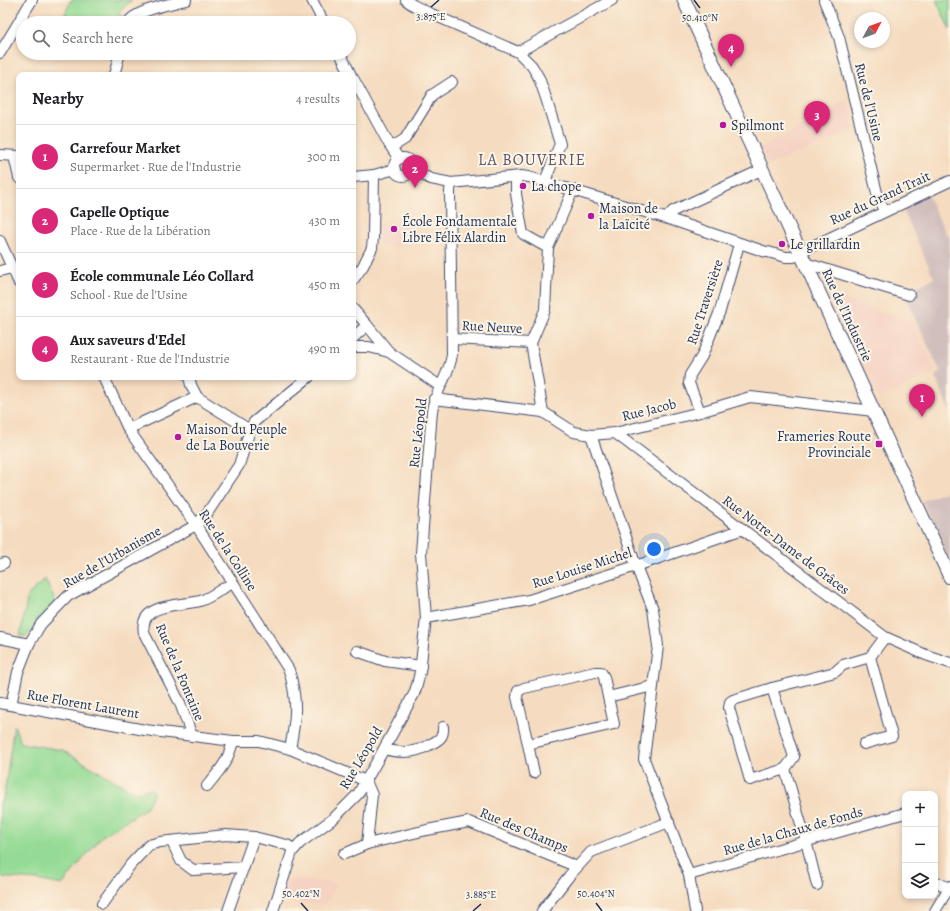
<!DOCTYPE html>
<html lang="en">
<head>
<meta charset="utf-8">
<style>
  body { margin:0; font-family:Alegreya,serif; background:#f6f6f6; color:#202124 }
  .controls { position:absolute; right:12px; bottom:12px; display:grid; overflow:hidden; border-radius:8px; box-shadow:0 2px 6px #0003 }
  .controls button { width:36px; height:36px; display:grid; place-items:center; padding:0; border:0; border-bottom:1px solid #e0e0e0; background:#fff; color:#202124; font:20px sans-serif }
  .compass { position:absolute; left:854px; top:12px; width:36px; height:36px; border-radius:50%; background:#fff; box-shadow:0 2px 6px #0003; rotate:49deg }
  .you { position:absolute; left:654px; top:549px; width:14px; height:14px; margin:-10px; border:3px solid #fff; border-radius:50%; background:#1a73e8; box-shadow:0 0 0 6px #1a73e833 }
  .badge { display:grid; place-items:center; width:26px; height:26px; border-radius:50%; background:#db2777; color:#fff; font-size:13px; font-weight:700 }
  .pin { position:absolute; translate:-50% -33px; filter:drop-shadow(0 1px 2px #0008) }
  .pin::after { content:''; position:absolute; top:21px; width:14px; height:12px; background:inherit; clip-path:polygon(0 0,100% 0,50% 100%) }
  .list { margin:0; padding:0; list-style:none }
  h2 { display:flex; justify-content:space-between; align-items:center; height:52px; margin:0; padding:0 16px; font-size:17px }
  h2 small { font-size:13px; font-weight:400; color:#757577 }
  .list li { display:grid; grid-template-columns:26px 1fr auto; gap:12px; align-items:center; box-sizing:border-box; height:64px; padding:0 16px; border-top:1px solid #e0e0e0 }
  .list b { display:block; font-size:15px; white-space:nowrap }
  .list p { margin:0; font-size:13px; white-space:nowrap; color:#757577 }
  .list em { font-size:13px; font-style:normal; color:#757577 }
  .icon { flex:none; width:22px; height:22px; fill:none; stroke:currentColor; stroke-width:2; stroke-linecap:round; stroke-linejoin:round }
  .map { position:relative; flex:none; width:950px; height:911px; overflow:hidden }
  .search { position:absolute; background:#fff; box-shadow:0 2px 6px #0003; left:16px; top:16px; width:340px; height:44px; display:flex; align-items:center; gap:10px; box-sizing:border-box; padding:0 14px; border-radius:22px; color:#757577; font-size:15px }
  .panel { position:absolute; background:#fff; box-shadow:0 2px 6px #0003; left:16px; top:72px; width:340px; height:308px; border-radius:8px }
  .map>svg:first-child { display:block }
  .built { fill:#f5d2c2 }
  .industrial { fill:#d1bfbd }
  .green { fill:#95db95; stroke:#58857a }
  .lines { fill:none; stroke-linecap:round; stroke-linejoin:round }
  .minor-casing { stroke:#3c496d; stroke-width:12 }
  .major-casing { stroke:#3c496d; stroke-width:15 }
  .minor { stroke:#fff; stroke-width:10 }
  .major { stroke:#fff; stroke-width:13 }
  .ticks { fill:none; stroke:#1b2f5e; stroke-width:1.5 }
  .poi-dot { fill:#b5179e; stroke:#fcf5e5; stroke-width:1.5 }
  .labels { text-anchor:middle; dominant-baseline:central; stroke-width:4; stroke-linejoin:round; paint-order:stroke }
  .street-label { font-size:14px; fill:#1b2f5e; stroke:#fcf5e5 }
  .poi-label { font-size:14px; fill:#1b2f5e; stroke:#fcf5e5; text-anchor:start }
  .quarter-label { font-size:16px; letter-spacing:1px; fill:#5d536b; stroke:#fcf5e5 }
  .ticks-label { font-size:10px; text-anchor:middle; fill:#1b2f5e; stroke:#fcf5e5; stroke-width:4; stroke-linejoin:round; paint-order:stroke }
</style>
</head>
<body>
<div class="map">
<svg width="950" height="911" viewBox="0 0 950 911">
  <rect width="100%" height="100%" fill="#fcf5e5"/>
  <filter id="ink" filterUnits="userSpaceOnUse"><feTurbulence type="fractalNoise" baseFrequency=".025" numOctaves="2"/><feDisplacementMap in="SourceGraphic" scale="8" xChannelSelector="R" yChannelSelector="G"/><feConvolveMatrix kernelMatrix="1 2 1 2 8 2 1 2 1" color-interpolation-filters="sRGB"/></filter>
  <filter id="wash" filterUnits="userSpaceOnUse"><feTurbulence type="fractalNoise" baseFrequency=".012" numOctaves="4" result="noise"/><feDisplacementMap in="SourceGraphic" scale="16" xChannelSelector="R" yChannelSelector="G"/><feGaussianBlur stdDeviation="0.9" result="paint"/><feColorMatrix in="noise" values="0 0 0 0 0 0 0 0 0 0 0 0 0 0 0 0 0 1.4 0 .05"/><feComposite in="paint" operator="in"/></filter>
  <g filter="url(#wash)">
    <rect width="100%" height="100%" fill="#f5dbbf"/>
    <g class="built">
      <polygon points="848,100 854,130 767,166 758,148 787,135"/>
      <polygon points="379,223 409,224 409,235 401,235 400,247 387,247 378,244"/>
      <polygon points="843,297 847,301 911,321 925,351 927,351 936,372 879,398 867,381 831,304"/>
      <polygon points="288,879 337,883 326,906 281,898"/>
    </g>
    <g class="industrial">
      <polygon points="927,194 947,236 950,235 950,412 935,376 940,371 906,299 913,289 934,278 902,207"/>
      <polygon points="950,490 950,562 922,501"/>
    </g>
    <g class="green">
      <polygon points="71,0 132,0 118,12 124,19 123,23 61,23"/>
      <polygon points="936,0 950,0 950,30"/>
      <polygon points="45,579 55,601 27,636 20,636 28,595"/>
      <polygon points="14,725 21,743 62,750 134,792 151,789 154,793 146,808 101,837 62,885 37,880 0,877 0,803 4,795"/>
    </g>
  </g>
  <g filter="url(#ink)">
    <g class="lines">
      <defs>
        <g id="minor">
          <polyline points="312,0 324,23"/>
          <polyline points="406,0 413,5 427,12 518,52 532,66 539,78 546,98 560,144 545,181"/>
          <polyline points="824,0 839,37 878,197 884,211"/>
          <path d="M128 23C134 10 172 4 186 0"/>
          <polyline points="518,52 612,0"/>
          <polyline points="0,53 32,0"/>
          <polyline points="340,53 351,75"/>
          <polyline points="114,75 120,53"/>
          <polyline points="353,78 389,144 399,159"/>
          <polyline points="392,147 405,139 432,95 452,82"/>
          <polyline points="0,155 19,156"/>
          <polyline points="14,156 19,178"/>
          <circle cx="403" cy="167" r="9"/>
          <polyline points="412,170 431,179 451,183 521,176 529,177 675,221 766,252 768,252 786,257 794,257 800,252 950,181"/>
          <polyline points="353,177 374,175 395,169"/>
          <polyline points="516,177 516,194 523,234 548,248"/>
          <polyline points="667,218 670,214 673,211 763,169"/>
          <polyline points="0,241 19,283"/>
          <polyline points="805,263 909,295"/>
          <polyline points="0,271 11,268"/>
          <polyline points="353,280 363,266 372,248 373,238 374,175"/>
          <polyline points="353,309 367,325 389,352"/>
          <polyline points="353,338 367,325"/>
          <polyline points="452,339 531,343"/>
          <polyline points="353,347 369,347 389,352 440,386"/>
          <path d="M104 377 128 429 196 525 289 670C298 701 296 718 290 749"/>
          <polyline points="189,377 191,385 197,397"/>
          <polyline points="197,397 250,430"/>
          <polyline points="434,399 543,412 574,432 591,435 615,433 700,412 750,397 874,411"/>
          <polyline points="543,412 531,343 545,310 548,248 573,190"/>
          <polyline points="700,412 689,383 690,375 702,356 720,311 739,244"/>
          <polyline points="128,429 197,397"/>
          <polyline points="615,433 885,637 926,655 950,663"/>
          <polyline points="591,435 636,566 653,609 658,646 644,759 689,875 695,911"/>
          <polyline points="0,565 4,563"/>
          <polyline points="426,618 529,600 636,566 743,529"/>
          <polyline points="0,638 29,644"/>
          <polyline points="357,651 385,661 421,666"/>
          <polyline points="772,688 794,757 785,769"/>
          <polyline points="608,697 604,677 601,672 595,672 524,688 518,691 517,697 528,744 614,724 608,697 653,686"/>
          <polyline points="0,703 145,730 233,741 259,741 290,749 366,781"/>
          <polyline points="11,705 18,672 29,644 41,624 68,596 196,525 208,512 239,465 250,430 254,422 309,377"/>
          <path d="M192 736 180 703 144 633C138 602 182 606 200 601 210 598 223 588 232 583"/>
          <polyline points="528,744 534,773"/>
          <polyline points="864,744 892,736 870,657"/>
          <path d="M384 749C401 754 417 753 431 744 439 740 444 737 443 727"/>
          <path d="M207 786C220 770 228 762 233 741"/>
          <polyline points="172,842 181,861 193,870 244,867"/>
          <polyline points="367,844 427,830 469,822 577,867"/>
          <polyline points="344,854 367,844 372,795 366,781"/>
          <polyline points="689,875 905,813"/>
          <polyline points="935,881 948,888"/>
          <polyline points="817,885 806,841 785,769 750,780 729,708 730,702 733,700 772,688 835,672 843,665 870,657 885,637"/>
          <polyline points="102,904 131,864 149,845 160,842 226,835 254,837 287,845 294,849"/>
          <polyline points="228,911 254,837"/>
          <path d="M273 911 292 852 300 843 334 818 358 794 380 756 414 694 417 685 420 672 426 618 421 553 432 411C435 390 450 375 452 354L450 191 451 183"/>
          <polyline points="542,911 569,876 591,852 669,822"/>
          <polyline points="935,911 950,886"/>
        </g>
        <polyline id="major" points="684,0 950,577"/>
      </defs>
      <use href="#minor" class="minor-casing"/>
      <use href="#major" class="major-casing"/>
      <use href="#minor" class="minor"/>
      <use href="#major" class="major"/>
    </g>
  </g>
  <path class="ticks" d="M694 0 700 8M431 7 439 0M301 903 308 911M596 903 602 911M473 911 481 904"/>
  <g class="poi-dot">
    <circle cx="723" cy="125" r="4"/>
    <circle cx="523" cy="186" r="4"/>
    <circle cx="591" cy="216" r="4"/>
    <circle cx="394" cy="229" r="4"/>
    <circle cx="782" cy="244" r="4"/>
    <circle cx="178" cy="437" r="4"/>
    <rect x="875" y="440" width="8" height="8" rx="2"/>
  </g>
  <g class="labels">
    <g class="street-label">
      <text transform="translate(869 102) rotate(76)">Rue de l'Usine</text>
      <text transform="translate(880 198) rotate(-25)">Rue du Grand Trait</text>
      <text transform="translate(705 302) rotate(-72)">Rue Traversière</text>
      <text transform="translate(847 315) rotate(65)">Rue de l'Industrie</text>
      <text transform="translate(492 327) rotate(3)">Rue Neuve</text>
      <text transform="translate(649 410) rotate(-14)">Rue Jacob</text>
      <text transform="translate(418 433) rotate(-83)">Rue Léopold</text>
      <text transform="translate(786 545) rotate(37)">Rue Notre-Dame de Grâces</text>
      <text transform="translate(228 550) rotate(57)">Rue de la Colline</text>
      <text transform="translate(112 557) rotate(-30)">Rue de l'Urbanisme</text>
      <text transform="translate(582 568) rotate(-18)">Rue Louise Michel</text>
      <text transform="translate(180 672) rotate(67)">Rue de la Fontaine</text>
      <text transform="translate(83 704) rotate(10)">Rue Florent Laurent</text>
      <text transform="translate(361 758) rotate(-59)">Rue Léopold</text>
      <text transform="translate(524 830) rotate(23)">Rue des Champs</text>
      <text transform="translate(793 831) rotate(-16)">Rue de la Chaux de Fonds</text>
    </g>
    <g class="poi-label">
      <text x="731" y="125">Spilmont</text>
      <text x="531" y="186">La chope</text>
      <text x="599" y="208">Maison de<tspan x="599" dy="16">la Laïcité</tspan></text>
      <text x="402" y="221">École Fondamentale<tspan x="402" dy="16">Libre Félix Alardin</tspan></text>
      <text x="790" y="244">Le grillardin</text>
      <text x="186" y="429">Maison du Peuple<tspan x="186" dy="16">de La Bouverie</tspan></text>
      <text x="871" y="436" text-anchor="end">Frameries Route<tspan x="871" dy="16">Provinciale</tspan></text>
    </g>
    <g class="quarter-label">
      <text x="532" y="160">LA BOUVERIE</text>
    </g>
  </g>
  <g class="ticks-label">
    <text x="431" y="20">3.875°E</text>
    <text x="700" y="21">50.410°N</text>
    <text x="301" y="897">50.402°N</text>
    <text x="596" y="897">50.404°N</text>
    <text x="481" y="898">3.885°E</text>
  </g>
</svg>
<div class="controls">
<button>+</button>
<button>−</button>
<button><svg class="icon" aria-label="layers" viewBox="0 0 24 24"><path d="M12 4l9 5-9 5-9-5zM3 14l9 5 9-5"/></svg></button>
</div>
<svg class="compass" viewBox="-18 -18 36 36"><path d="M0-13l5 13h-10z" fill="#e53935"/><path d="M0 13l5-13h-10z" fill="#757577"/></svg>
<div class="you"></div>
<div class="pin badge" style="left:922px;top:417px">1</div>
<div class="pin badge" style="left:415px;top:188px">2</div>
<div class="pin badge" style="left:817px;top:134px">3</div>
<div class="pin badge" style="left:731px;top:67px">4</div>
<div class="search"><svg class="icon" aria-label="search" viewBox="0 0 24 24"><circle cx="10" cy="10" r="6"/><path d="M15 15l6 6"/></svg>Search here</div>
<section class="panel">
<h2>Nearby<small>4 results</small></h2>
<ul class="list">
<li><span class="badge">1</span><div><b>Carrefour Market</b><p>Supermarket · Rue de l'Industrie</p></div><em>300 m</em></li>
<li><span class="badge">2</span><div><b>Capelle Optique</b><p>Place · Rue de la Libération</p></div><em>430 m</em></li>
<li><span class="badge">3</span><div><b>École communale Léo Collard</b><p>School · Rue de l'Usine</p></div><em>450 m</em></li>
<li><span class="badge">4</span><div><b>Aux saveurs d'Edel</b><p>Restaurant · Rue de l'Industrie</p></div><em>490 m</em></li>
</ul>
</section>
</div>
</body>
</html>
